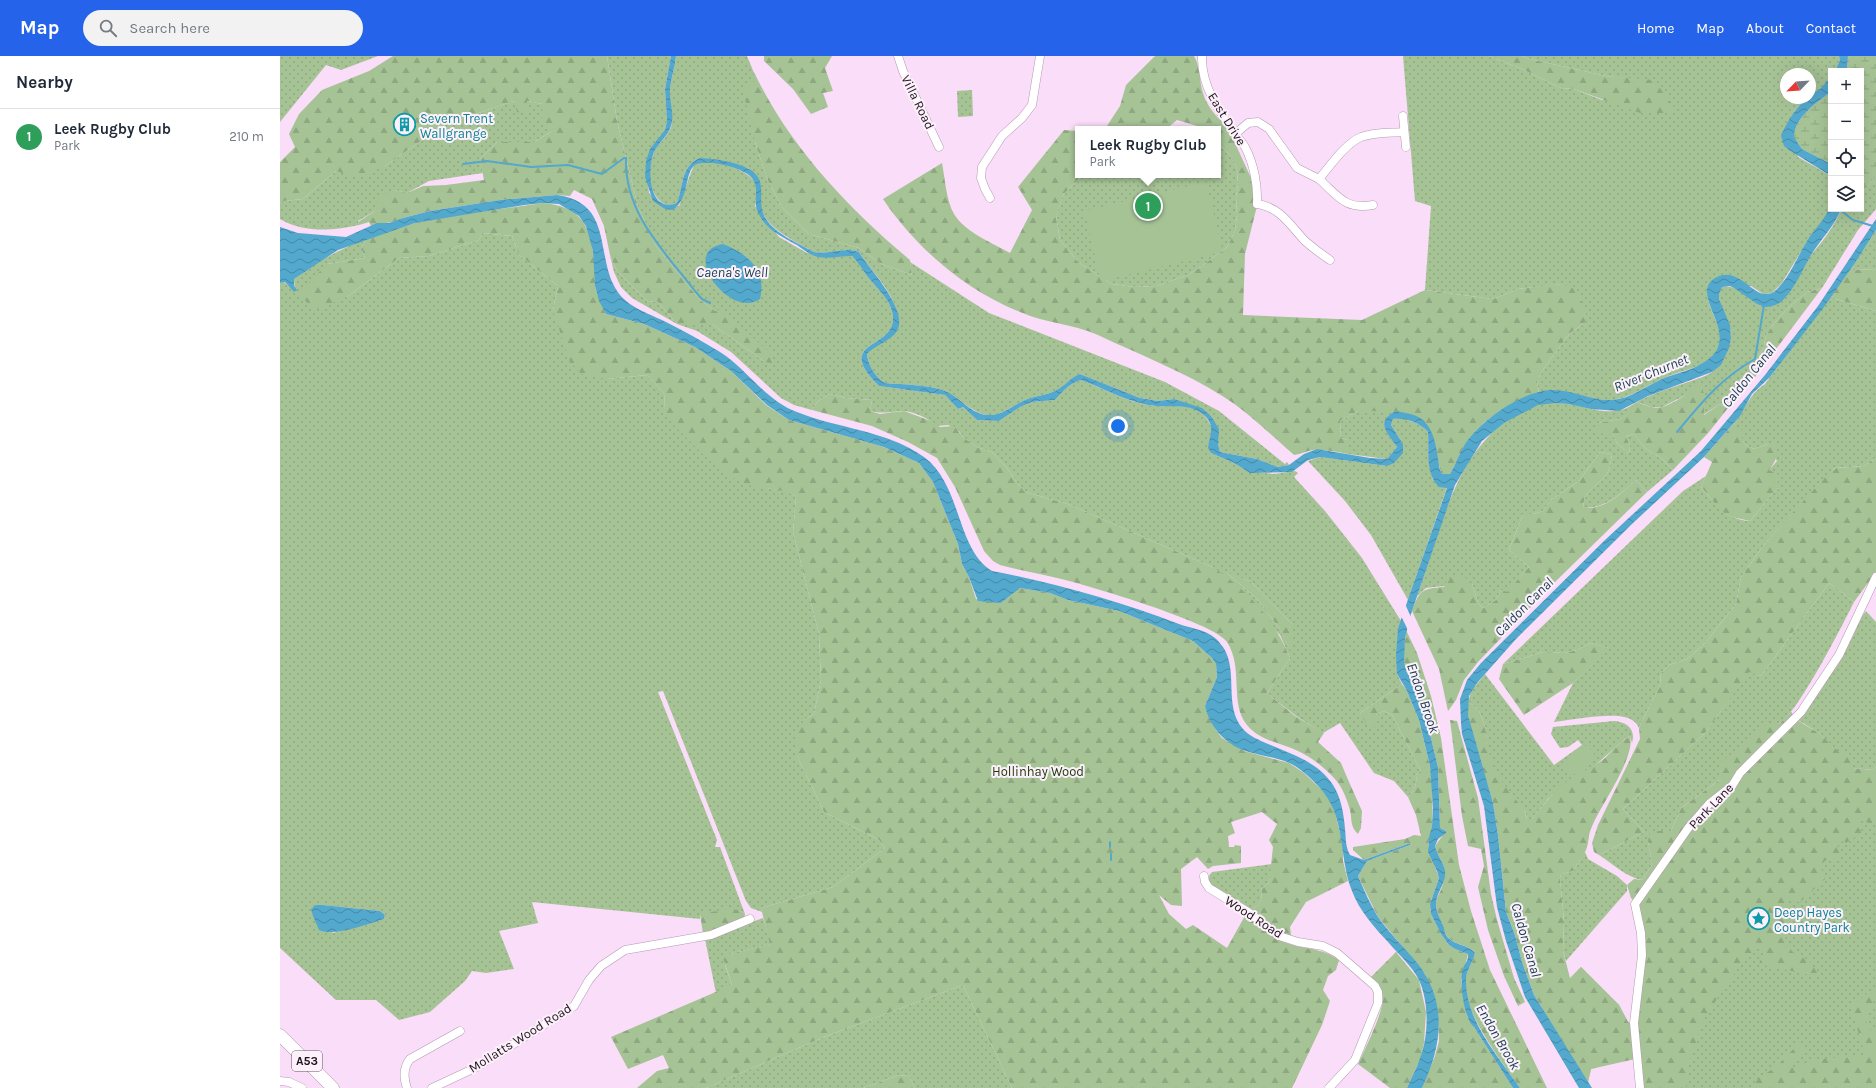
<!DOCTYPE html>
<html lang="en">
<head>
<meta charset="utf-8">
<style>
  body { margin:0; font-family:Karla,sans-serif; background:#f2f2f3; color:#1f2937 }
  .controls { position:absolute; right:12px; top:12px; display:grid; overflow:hidden; border-radius:0px; box-shadow:0 4px 16px #0002 }
  .controls button { width:36px; height:36px; display:grid; place-items:center; padding:0; border:0; border-bottom:1px solid #e0e1e3; background:#fff; color:#1f2937; font:20px sans-serif }
  .compass { position:absolute; left:1500px; top:12px; width:36px; height:36px; border-radius:50%; background:#fff; box-shadow:0 4px 16px #0002; rotate:245deg }
  .you { position:absolute; left:838px; top:370px; width:14px; height:14px; margin:-10px; border:3px solid #fff; border-radius:50%; background:#1a73e8; box-shadow:0 0 0 6px #1a73e833 }
  .badge { display:grid; place-items:center; width:26px; height:26px; border-radius:50%; background:#2563eb; color:#fff; font-size:13px; font-weight:700 }
  .pin { position:absolute; translate:-50% -50%; border:2px solid #fff; box-shadow:0 1px 4px #0006 }
  .popup { position:absolute; left:795px; top:70px; width:146px; height:52px; box-sizing:border-box; display:grid; place-content:center; border-radius:0px; background:#fff; filter:drop-shadow(0 1px 3px #0005); font-size:13px; white-space:nowrap; color:#747a83 }
  .popup b { font-size:15px; color:#1f2937 }
  .popup::after { content:''; position:absolute; left:50%; top:100%; margin-left:-8px; border:8px solid transparent; border-top-color:#fff }
  .list { margin:0; padding:0; list-style:none }
  h2 { display:flex; justify-content:space-between; align-items:center; height:52px; margin:0; padding:0 16px; font-size:17px }
  h2 small { font-size:13px; font-weight:400; color:#747a83 }
  .list li { display:grid; grid-template-columns:26px 1fr auto; gap:12px; align-items:center; box-sizing:border-box; height:56px; padding:0 16px; border-top:1px solid #e0e1e3 }
  .list b { display:block; font-size:15px; white-space:nowrap }
  .list p { margin:0; font-size:13px; white-space:nowrap; color:#747a83 }
  .list em { font-size:13px; font-style:normal; color:#747a83 }
  .icon { flex:none; width:22px; height:22px; fill:none; stroke:currentColor; stroke-width:2; stroke-linecap:round; stroke-linejoin:round }
  .map { position:relative; flex:none; width:1596px; height:1032px; overflow:hidden }
  header { display:flex; align-items:center; gap:24px; box-sizing:border-box; height:56px; padding:0 20px; background:#2563eb; color:#fff }
  header strong { font-size:19px }
  nav { display:flex; gap:22px; margin-inline-start:auto; font-size:14px }
  .search { width:280px; height:36px; background:#f2f2f3; display:flex; align-items:center; gap:10px; box-sizing:border-box; padding:0 14px; border-radius:22px; color:#747a83; font-size:15px }
  main { display:flex }
  aside { flex:1; background:#fff }
  .map>svg:first-child { display:block }
  .green { fill:url(#green-dots); fill-rule:evenodd }
  .forest { fill:url(#forest-firs) }
  .wetland { fill:url(#wetland-marsh) }
  .pitch { fill:#a6c396 }
  .water { fill:url(#water-waves) }
  .pier { fill:#faddf8 }
  .lines { fill:none; stroke-linecap:round; stroke-linejoin:round }
  .stream { stroke:#53a8cd; stroke-width:2 }
  .minor-casing { stroke:#b499b2; stroke-width:9 }
  .highway-casing { stroke:#b499b2; stroke-width:13 }
  .minor { stroke:#fff; stroke-width:8 }
  .highway { stroke:#fff; stroke-width:12 }
  .labels { text-anchor:middle; dominant-baseline:central; stroke-width:4; stroke-linejoin:round; paint-order:stroke }
  .shield { fill:#fcf1fb; stroke:#615660; stroke-width:1 }
  .shield-label { font-size:12px; font-weight:bold; fill:#1e141e }
  .street-label { font-size:13px; fill:#1e141e; stroke:#fcf1fb }
  .culture-label { font-size:13px; fill:#0d838f; stroke:#fcf1fb; text-anchor:start }
  .park-label { font-size:13px; fill:#1e3708; stroke:#fcf1fb }
  .water-label { font-size:14px; font-style:italic; fill:#173e4e; stroke:#fcf1fb }
</style>
</head>
<body>
<header>
<strong>Map</strong>
<div class="search"><svg class="icon" aria-label="search" viewBox="0 0 24 24"><circle cx="10" cy="10" r="6"/><path d="M15 15l6 6"/></svg>Search here</div>
<nav><a>Home</a><a>Map</a><a>About</a><a>Contact</a></nav>
</header>
<main>
<aside>
<h2>Nearby<small></small></h2>
<ul class="list">
<li><span class="badge" style="background:#2e9e5b">1</span><div><b>Leek Rugby Club</b><p>Park</p></div><em>210 m</em></li>
</ul>
</aside>
<div class="map">
<svg width="1596" height="1032" viewBox="0 0 1596 1032">
  <defs>
    <pattern id="green-dots" width="8" height="8" patternUnits="userSpaceOnUse"><rect width="8" height="8" fill="#a6c396"/><path d="M2 2h.1M6 6h.1" fill="none" stroke="#8ea781" stroke-width="1.8" stroke-linecap="round"/></pattern>
    <pattern id="forest-firs" width="22" height="20" patternUnits="userSpaceOnUse"><rect width="22" height="20" fill="#a6c396"/><path d="M5 1l3.5 6h-7zM16 11l3.5 6h-7z" fill="#8ea781"/></pattern>
    <pattern id="wetland-marsh" width="20" height="14" patternUnits="userSpaceOnUse"><rect width="20" height="14" fill="#a6c396"/><path d="M1 5h8M5 5V1M11 12h8M15 12V8" fill="none" stroke="#8ea781"/></pattern>
    <pattern id="water-waves" width="16" height="10" patternUnits="userSpaceOnUse"><rect width="16" height="10" fill="#53a8cd"/><path d="M0 5q4-4 8 0t8 0" fill="none" stroke="#4488a6"/></pattern>
  </defs>
  <rect width="100%" height="100%" fill="#faddf8"/>
  <g class="green">
    <polygon points="0,0 98,0 61,14 46,9 0,66"/>
    <path d="M327 0H391L385 33 387 65 385 74 366 105 369 137 385 153 399 150C403 142 411 112 415 109 427 100 470 113 476 128 478 135 476 143 475 150L499 181 527 197 572 200C578 206 582 213 587 220 596 232 612 244 613 261 615 294 552 284 599 330L665 339 678 353 683 351 697 364 719 365 740 351 752 346 775 344C783 335 790 327 801 324 824 333 851 348 876 350 893 351 916 346 927 363 930 367 933 374 932 380 931 383 929 386 929 388 928 391 930 395 931 397L954 407 967 415 994 418 1015 415 1018 417 1014 421 1045 455 1082 502 1121 565 1118 572 1117 618 1122 628 1080 657 1095 662 1096 659 1103 655 1112 659 1141 715 1136 719C1137 728 1135 734 1128 741L1114 725 1094 717 1060 667 1043 677 1016 660 987 637 1010 602 1000 579 932 511 788 448 745 436 738 428 727 412 712 396 697 391 684 382 678 374 668 369 657 370C648 362 633 355 622 355 610 356 602 358 590 355L592 344 566 342 550 338 538 345 532 354 514 349 501 342 451 296 417 275 397 268 352 242 341 231 334 216 330 199 337 215 368 246 377 245 397 268H432L485 306 435 255 420 244 376 190 358 151 337 65ZM947 517 971 526 1012 568V596L999 572 977 543Z"/>
    <path d="M396 0H467L477 24 475 86 488 125 502 151 529 178 579 192 601 208 632 219 630 206 709 257 885 326 939 355 1005 408 1007 406 1009 409 998 411 977 403 940 396 931 360 894 343 878 345 860 342 800 318C792 322 787 327 780 332 769 340 755 339 743 345 732 350 720 361 707 359 690 356 680 341 665 335 646 328 625 329 605 327 595 321 588 309 587 298L592 292 617 275C625 247 594 219 579 196 565 190 548 199 534 196 517 186 481 171 480 147 480 141 481 135 481 129L468 112 419 102C400 112 404 129 397 147 390 149 385 150 380 145 367 133 368 110 374 96 379 86 391 78 392 67 393 56 389 45 390 33 391 22 395 11 396 0Z"/>
    <path d="M1123 0H1209L1244 14 1281 32 1294 33 1322 44 1374 25 1326 20 1250 3 1242 0H1559L1560 4 1555 15H1551C1551 27 1540 34 1530 39V18H1506V42H1526L1514 56 1518 101 1551 120V148L1546 161 1526 187 1502 227 1492 237 1483 238 1471 230H1428C1423 251 1446 270 1439 292 1438 296 1434 301 1430 304 1415 313 1400 315 1384 322 1368 329 1349 343 1331 344 1305 345 1287 331 1259 337L1257 325 1264 312 1290 277 1306 266 1282 228 1238 233 1213 243 1145 234 1151 150 1135 145Z"/>
    <polygon points="692,34 693,60 678,61 677,35"/>
    <path d="M234 45 247 58V45L263 48 271 76 254 86H217L200 103 203 117 149 125 127 137 115 134 95 155 78 165 79 169C53 175 24 177 0 163V147L4 145 23 143 56 115 105 110 164 69Z"/>
    <polygon points="938,87 950,99 957,113 958,129 956,141 957,159 955,175 947,191 919,212 908,219 876,230 856,231 832,228 798,206 780,184 776,160 783,139 803,119 938,119"/>
    <path d="M1596 120V153L1578 174 1542 232 1527 236 1509 251 1495 266 1486 279 1484 290 1468 321 1466 333 1448 352 1440 348 1423 359 1424 338 1412 336 1382 351H1371L1357 346C1373 337 1391 332 1408 326 1416 323 1424 321 1431 317 1440 311 1450 291 1451 280 1452 265 1431 244 1442 231 1458 228 1468 243 1481 250 1505 225 1550 186 1561 153H1581V136L1584 135Z"/>
    <polygon points="1596,174 1596,213 1573,214 1572,211"/>
    <path d="M202 177 232 180 239 199 278 230 273 254 328 323 367 319 384 337 385 353 487 432 506 435 516 440 513 476 539 578 541 624 534 658 524 664 517 700 544 756 599 784 605 792 553 831 481 852 482 856 471 852 466 845 383 635 378 636 437 784 435 791H440L465 858 459 854 420 859V863L252 846 258 867 219 875 234 913 206 917 192 915 185 925 150 956 119 964 96 944H56L0 892V227L4 226 15 236 14 223C38 205 58 194 86 183L81 192 85 202 47 208 67 241 119 202 149 200 199 184ZM36 849H43L100 855 105 859 104 863 53 877Z"/>
    <path d="M1551 240 1556 243 1596 255V402L1584 410 1555 412 1486 486 1461 521 1456 548 1426 586 1407 603 1389 609 1381 617 1380 629 1359 672C1357 667 1353 664 1348 662 1331 656 1293 664 1274 666L1293 627 1329 592 1311 587 1297 594 1284 597 1263 596 1223 608 1403 435 1426 420 1421 431 1423 434C1439 451 1445 463 1470 465L1492 438 1499 432 1489 414 1497 405 1488 388 1474 393 1465 389 1454 367C1465 354 1470 337 1485 328Z"/>
    <path d="M1266 346C1273 347 1281 347 1288 348 1308 351 1327 360 1347 352L1349 358 1340 363 1318 367 1333 379 1337 387 1349 397 1350 390 1346 380 1354 378 1366 393 1382 403 1393 414 1367 436 1356 424C1340 438 1327 452 1304 452 1301 436 1318 430 1326 419 1330 414 1331 405 1332 398L1320 396 1299 425 1272 443 1263 455 1253 458H1243L1229 494 1249 511 1227 537 1221 534 1216 544 1203 552 1198 547 1192 527 1146 532 1137 540C1164 466 1178 371 1266 346Z"/>
    <path d="M1078 355H1115C1095 367 1108 377 1117 391L1107 403 1068 398V384L1061 382 1060 365Z"/>
    <polygon points="1123,362 1141,369 1148,376 1148,398 1153,424 1167,431 1128,544 1091,479 1065,445 1028,405 1040,401 1107,410 1123,388 1111,369 1113,363"/>
    <path d="M1549 527 1574 546C1564 566 1516 661 1499 667 1496 669 1491 669 1487 669L1441 723 1401 752 1391 775 1368 785 1372 809 1362 824C1346 821 1333 808 1319 799L1364 776 1343 753 1425 677 1469 615 1481 620Z"/>
    <path d="M1586 555 1596 566V711L1593 714 1573 712 1539 677 1518 664C1537 640 1554 614 1569 588 1576 576 1577 565 1586 555Z"/>
    <path d="M1205 618 1274 709 1302 689 1298 684 1288 691 1280 692 1271 678 1273 671 1334 665C1347 666 1356 673 1352 687L1350 680 1346 682 1311 713 1288 725 1268 743 1252 763H1247L1245 756 1211 713 1205 670 1199 655 1188 645 1192 634Z"/>
    <polygon points="1596,749 1596,1032 1362,1032 1359,1002 1315,1011 1311,1013 1308,1026 1262,953 1301,911 1339,949 1348,966 1352,969"/>
    <polygon points="1305,796 1308,803 1337,820 1347,829 1347,835 1286,905 1283,895 1284,866 1280,821 1282,818 1293,815"/>
    <path d="M992 808 989 827 981 833C983 845 980 848 970 855 961 849 926 832 929 821 929 819 931 818 932 816Z"/>
    <polygon points="483,862 491,888 450,898 445,909 452,929 436,937 425,883"/>
    <polygon points="683,929 732,1032 635,1032 629,1020 619,1019 583,1032 426,1032 544,981"/>
  </g>
  <g class="forest">
    <polygon points="113,0 327,0 337,65 358,151 376,190 420,244 435,255 442,253 491,298 492,307 485,306 432,268 397,268 377,245 368,246 337,215 330,199 324,170 312,143 294,134 290,140 277,139 220,144 150,155 123,162 116,165 91,170 89,166 79,169 78,166 95,155 99,140 115,134 127,137 143,130 166,129 204,124 200,103 217,86 254,86 271,76 261,66 263,48 247,45 247,58 237,56 234,45 164,69 105,110 79,122 56,115 23,143 4,145 0,147 0,106 15,91 9,78 19,58 42,34 89,15"/>
    <polygon points="484,0 552,0 545,12 553,35 543,37 548,51 531,58 513,33 484,5"/>
    <path d="M875 0H914C921 12 919 25 923 37 926 47 932 55 938 62L943 61 977 135V150L965 198 963 259 1082 264 1145 234 1213 243 1238 233 1267 229 1282 228 1295 233 1306 257V266L1290 277 1264 312 1257 325 1259 337C1231 346 1202 363 1186 387 1180 397 1176 408 1170 418L1162 419 1146 367 1115 355H1078L1060 365 1061 382 1068 384V398C1057 396 1045 393 1033 394 1027 395 1021 398 1014 399 991 379 969 357 944 341 905 316 860 299 818 279 793 268 765 267 740 256 685 234 636 192 603 143L662 107C665 122 666 144 674 158 686 177 711 186 730 197L752 154 738 131 784 74 798 75V119H803L783 139 776 161 780 184 798 206 832 228 856 231 876 230 908 219 919 212 947 191 955 175 957 159 956 141 958 129 957 113 950 99 938 87V73H911L917 70 897 64 886 73H825L840 50 846 29Z"/>
    <polygon points="1209,0 1242,0 1250,3 1326,20 1374,24 1394,51 1388,57 1360,57 1294,33 1281,32 1244,14"/>
    <path d="M474 16C509 90 568 152 630 204L632 219 601 208 579 192 529 178 502 151 488 125 475 86 463 35 476 24Z"/>
    <path d="M263 147C307 151 313 177 315 216 316 220 315 225 315 229 316 238 322 249 326 258L364 268 415 291 451 315 486 349 509 364 604 391 639 407 653 426 678 488 682 508 689 521 696 543 721 547 740 532 770 537 788 544 839 555 913 585 932 602 936 608 937 621 925 650 936 674 942 682 964 695 1009 707 1024 717 1046 738 1054 753 1063 788V805L1068 825 1026 846 1010 871 1011 879H1001L970 855C980 848 983 845 981 833L989 827 993 791 989 784 997 768 982 756 951 766 955 777 948 780 949 791H954L955 789 961 790V807L933 810 928 813 917 801 901 813 902 850 891 849 879 839 889 858 906 873 913 869 947 892 966 858C976 866 987 877 998 883 1019 895 1038 889 1059 904L1056 914 1048 920 1043 934 1050 945 1042 969 1012 1032H732L683 929 544 981 426 1032H357L377 1015 389 1012 383 999 348 1013 331 981 452 929 443 902 450 898 490 888 481 852 553 831 605 792 599 784 544 756 517 700 515 681 524 664 534 658 541 624 539 578 513 476 516 440C500 431 482 434 466 428 438 418 409 384 388 363L385 353 384 337 367 319 328 323 301 318 289 304 273 254 278 230 239 199 232 180 202 177 199 184 149 200 119 202 67 241 34 254 20 239 21 235 47 208 85 202 81 192 86 183 135 167 170 160Z"/>
    <polygon points="1572,211 1573,214 1596,213 1596,255 1556,243 1551,240"/>
    <polygon points="1542,232 1466,333 1468,321 1484,290 1486,279 1495,266 1509,251 1527,236"/>
    <path d="M1420 327 1424 338V359L1440 348 1448 352 1429 376 1393 414 1382 403 1366 393 1354 378 1346 380 1350 390 1349 397 1337 387 1333 379 1317 377 1318 367 1340 363 1348 358 1347 352 1357 346C1365 349 1373 353 1382 351 1394 348 1412 335 1420 327Z"/>
    <path d="M550 338 566 342 592 344 590 355 600 358 624 355 651 365 660 371 674 370 684 382 697 391 712 396 727 412 738 428 745 436 788 448 932 511C967 533 994 563 1010 602L987 637 1015 660 1044 677 1038 686 1061 707 1069 726 1082 755 1081 772 1078 778C1070 771 1072 763 1070 754 1067 743 1062 730 1054 722 1044 711 1031 701 1018 695 1001 687 980 685 967 669 949 647 964 612 947 586 936 567 801 527 773 521 756 517 738 514 720 509L713 505 704 495 675 431 657 402 628 386 592 370 532 354 538 345Z"/>
    <path d="M1454 367 1458 373 1465 374 1462 382 1465 389 1474 393 1488 388H1495C1498 400 1497 404 1489 414L1499 419V432L1492 438 1470 465 1452 461 1441 455 1421 431 1432 406 1424 401Z"/>
    <path d="M1320 396 1332 398C1331 405 1330 414 1326 419 1318 430 1301 436 1304 452 1327 453 1340 438 1356 424L1367 436 1275 526 1198 606 1184 624 1176 644 1168 655 1159 613 1132 555C1140 533 1142 533 1164 531L1167 523 1182 519 1192 527 1198 547 1203 552 1216 544 1221 534 1227 536 1249 511 1229 494 1243 458H1253L1263 455 1272 443 1299 425Z"/>
    <polygon points="1596,402 1596,516 1574,546 1549,527 1481,620 1469,616 1425,677 1343,753 1364,776 1319,799 1314,796 1312,787 1318,769 1360,683 1359,672 1380,629 1381,617 1389,609 1407,603 1426,586 1456,548 1461,521 1486,486 1549,417 1556,412 1584,410"/>
    <polygon points="946,516 971,526 1012,568 1012,597 999,572 977,543"/>
    <path d="M1126 574 1137 597 1151 640 1161 682 1179 809 1191 855 1210 914 1267 1032H1240C1223 1007 1178 951 1186 920 1188 912 1193 905 1195 897 1187 887 1172 890 1165 877 1162 869 1156 856 1156 848 1156 841 1160 837 1162 831 1164 826 1165 814 1163 809 1161 803 1157 798 1155 790L1166 775 1160 772 1158 711 1148 670 1131 621 1127 617 1123 607 1124 591Z"/>
    <polygon points="1311,587 1330,592 1293,627 1244,659 1219,623 1223,608 1263,596 1284,597 1297,594"/>
    <path d="M1122 628 1126 633 1139 664 1150 710 1153 731 1152 770 1148 790 1159 822 1150 848 1151 858 1161 878 1169 889 1175 893 1188 898 1181 925 1187 960 1233 1032H1142L1155 1000 1159 985 1158 957 1155 944 1145 918 1098 861 1078 820 1087 805 1130 789V787L1084 804 1073 794V791L1125 783 1134 779 1141 780 1136 759 1128 741C1135 734 1137 728 1136 719L1141 715 1112 659 1103 655 1096 659 1098 665 1095 670 1090 673 1080 657Z"/>
    <path d="M1188 645 1199 655 1205 670 1212 713 1244 754 1247 763H1252C1264 748 1277 731 1293 721 1304 715 1315 710 1325 702 1333 694 1340 686 1350 680 1356 702 1319 751 1311 773 1308 779 1309 787 1306 794 1303 801 1297 808 1293 815L1282 818 1280 821 1284 866 1283 895 1290 922 1301 911 1339 949 1348 966 1352 969 1355 1003 1311 1013 1308 1026 1254 939 1242 906 1235 879 1226 856 1218 779 1213 747 1191 673 1188 659Z"/>
    <polygon points="1511,656 1520,666 1539,677 1559,696 1569,697 1573,712 1593,714 1596,711 1596,768 1592,769 1581,763 1578,766 1581,772 1581,777 1566,787 1563,784 1557,791 1561,796 1555,804 1550,801 1540,809 1545,823 1520,846 1509,845 1505,888 1516,899 1529,904 1538,918 1530,919 1479,908 1483,898 1478,885 1473,899 1465,903 1445,930 1423,965 1409,1007 1406,1032 1362,1032 1356,968 1364,899 1357,848 1351,842 1347,829 1354,823 1362,824 1372,809 1368,785 1370,775 1391,775 1401,752 1441,723 1441,706 1487,669 1500,667"/>
    <polygon points="1170,664 1177,665 1198,742 1211,838 1217,864 1234,922 1245,946 1238,950 1224,920 1208,874 1198,831 1204,810 1201,793 1188,790 1182,760"/>
    <polygon points="448,853 459,854 465,858 464,863 423,878 420,858"/>
    <path d="M1116 896 1139 924 1146 956 1144 987 1141 1001 1127 1032H1110L1078 1008C1085 993 1103 957 1103 942 1103 933 1097 927 1091 921Z"/>
    <polygon points="1591,934 1596,938 1586,965 1592,977 1596,977 1596,1032 1470,1032 1479,1021 1495,1012 1519,987 1526,992 1505,1015 1530,1004 1585,999 1571,951"/>
    <polygon points="619,1019 629,1020 635,1032 583,1032"/>
  </g>
  <g class="wetland">
    <polygon points="1568,0 1596,0 1596,120 1584,135 1581,136 1581,15 1567,15"/>
    <path d="M1551 36V108L1522 93 1514 81C1514 62 1537 46 1551 36Z"/>
  </g>
  <g class="pitch">
    <polygon points="926,126 943,196 821,225 804,155"/>
    <polygon points="1307,689 1317,702 1290,721 1281,708"/>
  </g>
  <g class="water">
    <path d="M391 0H396C395 11 391 22 390 33 389 45 395 59 391 70 388 80 379 86 374 96 367 112 368 158 397 147 404 129 400 112 419 102 437 103 480 107 481 130 482 143 479 152 486 163 497 179 518 187 534 196 548 199 565 190 579 196 590 214 629 254 617 275 611 285 595 289 587 298 588 309 595 321 605 327 625 329 646 328 665 335 681 341 692 360 710 359 723 359 732 350 743 345 755 339 769 340 780 332 787 327 792 321 800 318L860 342 878 345 894 343 922 352 931 360 939 373 938 388 940 396 977 403 998 411 1009 409 1024 398 1037 393 1090 402 1107 403 1117 391C1107 376 1095 367 1115 355 1121 356 1128 357 1134 359 1156 367 1156 394 1160 414L1162 418H1170C1176 408 1179 398 1185 388 1201 364 1243 334 1273 334 1293 334 1312 345 1332 344 1350 343 1368 329 1384 322 1397 317 1409 315 1421 308 1470 282 1403 238 1437 221 1457 211 1472 238 1485 238 1490 238 1493 237 1496 234 1510 221 1517 201 1527 185 1535 172 1546 163 1551 148V153H1561C1555 170 1540 184 1531 199 1522 214 1516 231 1503 244 1498 249 1491 251 1484 251L1477 248 1454 232 1450 230 1442 231 1439 238V243L1450 269 1451 282 1449 292 1441 309 1432 316 1368 340 1339 355 1311 353 1288 348 1275 347 1258 349 1224 367 1202 385 1175 429 1131 558 1125 582 1124 607 1127 617 1131 621 1148 670 1158 711 1160 772 1166 775V777L1158 783 1155 790C1157 799 1164 807 1165 815 1166 822 1162 830 1159 836 1153 850 1157 855 1162 868 1164 870 1164 874 1165 877 1171 890 1187 887 1195 897 1193 906 1186 915 1186 923 1185 964 1218 1000 1240 1032H1233L1194 971C1184 963 1180 929 1182 916 1183 909 1189 905 1188 898L1175 893 1169 889 1161 878 1151 858 1150 848 1159 822 1157 815 1148 796 1149 781 1152 770 1153 751 1150 710 1139 664 1126 633 1117 618 1116 599 1118 572 1167 432 1159 431C1145 418 1149 393 1148 376 1139 366 1126 362 1113 363L1111 369 1123 388V397L1114 407 1107 410 1040 401 1028 404 1012 416 970 417 954 407 931 397 928 392C929 380 936 371 925 360 912 347 893 351 876 350 851 348 825 333 801 324 790 327 783 335 775 344L752 346 740 351 719 365 697 364 683 351 678 353 665 339 599 330C552 284 615 294 613 261 612 244 596 232 587 220 582 213 578 206 572 200 561 200 549 203 538 201 530 199 524 194 517 189 501 180 484 173 477 154 473 143 480 133 472 122 465 112 426 102 415 109 404 117 410 142 393 154L385 153 373 145 365 121 366 105 370 93 385 74 387 65 385 33Z"/>
    <polygon points="1559,0 1568,0 1567,15 1555,15 1560,4"/>
    <path d="M1551 21V36C1537 46 1514 62 1514 81L1522 93 1551 108V120L1509 94 1504 90 1501 80C1507 65 1515 54 1526 42H1530V39L1540 33Z"/>
    <path d="M277 139C343 148 307 218 350 248 360 255 374 260 386 266 404 275 422 285 440 296 467 313 485 344 517 356 559 373 606 374 644 401 682 429 676 493 712 515 776 527 838 545 899 568 910 572 926 574 935 582 938 584 941 589 943 591 959 615 943 650 963 673 969 680 979 684 988 688 1013 699 1038 706 1053 729 1061 741 1064 759 1065 773 1066 782 1065 790 1070 799L1084 804 1130 787V789L1087 805 1078 820C1084 834 1090 848 1098 861 1110 878 1125 892 1138 908 1168 947 1162 990 1142 1032H1127C1131 1022 1137 1012 1140 1002 1149 979 1149 946 1139 924 1132 910 1118 898 1108 886 1094 871 1079 854 1072 835 1058 800 1067 759 1038 730 1030 721 1019 711 1007 706 995 701 982 700 969 696 947 690 930 672 925 650L937 621 936 608 932 602 913 585 839 555 788 544 770 537 740 532 721 547 698 545 689 521 682 508 678 488 653 426 639 407 604 391 509 364 487 349 451 315 415 291 364 268 326 258 319 245 315 230 313 195 306 170 299 160 279 148 263 147 244 149 135 167 58 194 14 223V230L17 234 14 236 5 226 0 227V171L18 177 66 181 97 167H109L123 162 150 155 220 144Z"/>
    <polygon points="1596,163 1596,174 1575,207 1544,251 1490,321 1472,338 1460,360 1424,401 1352,468 1236,583 1197,627 1189,640 1188,659 1213,747 1218,779 1226,856 1235,879 1242,906 1254,939 1312,1032 1299,1032 1245,941 1226,885 1217,851 1204,750 1182,678 1181,667 1180,643 1183,635 1187,624 1201,607 1325,484 1421,395 1485,319 1538,250"/>
    <path d="M443 188C468 198 487 214 480 243 451 264 398 195 443 188Z"/>
    <path d="M36 849H43L100 855 105 859 104 863C87 868 55 881 39 874L33 860 31 853Z"/>
  </g>
  <polygon class="pier" points="1125,548 1132,563 1128,574 1121,560"/>
  <g class="lines">
    <g class="stream">
      <path d="M183 108 207 105 251 111 288 109 322 118 344 102H346C344 157 384 195 415 235L422 243 430 247"/>
      <polyline points="1559,153 1573,164 1593,170"/>
      <path d="M1397 376C1422 346 1440 323 1475 303L1484 249"/>
      <polyline points="830,786 830,791"/>
      <polyline points="831,798 831,804"/>
    </g>
    <defs>
      <g id="minor">
        <polyline points="618,0 623,15 659,91"/>
        <path d="M922 0C921 29 938 54 954 76 957 81 962 86 965 91 974 108 978 130 977 148 1000 151 1010 169 1025 185 1033 192 1041 198 1050 204"/>
        <polyline points="1123,60 1126,91"/>
        <path d="M955 78 968 67 978 66 989 73 1017 112 1039 123C1050 110 1065 88 1081 81 1094 76 1111 77 1124 76"/>
        <path d="M1039 123C1058 140 1065 154 1093 149"/>
        <polyline points="710,142 705,133 701,122 702,111 722,80 742,62 752,49 760,0"/>
        <polyline points="924,820 925,826 929,832 968,856 999,880 1018,886 1043,890 1057,897 1095,930 1098,936 1098,947 1075,1004 1049,1032"/>
        <polyline points="0,1025 9,1026 22,1032"/>
        <path d="M127 1032C123 1021 123 1012 130 1003L180 975"/>
        <polyline points="152,1032 197,1011 294,950 309,924 321,910 345,894 431,879 470,863"/>
        <polyline points="1360,1032 1354,967 1362,899 1361,877 1355,848 1409,771 1429,748 1452,730 1460,717 1521,656 1559,599 1596,521"/>
      </g>
      <polyline id="highway" points="0,979 53,1032"/>
    </defs>
    <use href="#minor" class="minor-casing"/>
    <use href="#highway" class="highway-casing"/>
    <use href="#minor" class="minor"/>
    <use href="#highway" class="highway"/>
  </g>
  <defs>
    <symbol id="building-ring" viewBox="-11 -11 22 22"><circle r="9.5" fill="#fcf1fb" stroke="#0f9aa8" stroke-width="1.5"/><path d="M-4-6H4V6H1V3H-1V6H-4ZM-2.5-4.3h1.7v1.8h-1.7ZM.8-4.3h1.7v1.8H.8ZM-2.5-1h1.7V.8h-1.7ZM.8-1h1.7V.8H.8Z" fill="#0f9aa8"/></symbol>
    <symbol id="sight-ring" viewBox="-11 -11 22 22"><circle r="9.5" fill="#fcf1fb" stroke="#0f9aa8" stroke-width="1.5"/><path d="M0-6L1.8-2.2L6-1.7L2.9 1.2L3.7 5.4L0 3.3L-3.7 5.4L-2.9 1.2L-6-1.7L-1.8-2.2Z" fill="#0f9aa8"/></symbol>
  </defs>
  <g fill-rule="evenodd">
    <use href="#building-ring" x="112" y="56" width="25" height="25"/>
    <use href="#sight-ring" x="1466" y="850" width="25" height="25"/>
  </g>
  <g class="labels">
    <rect class="shield" x="12" y="995" width="30" height="20" rx="3"/>
    <g class="shield-label">
      <text x="27" y="1005">A53</text>
    </g>
    <g class="street-label">
      <text transform="translate(638 46) rotate(64)">Villa Road</text>
      <text transform="translate(947 63) rotate(58)">East Drive</text>
      <text transform="translate(1431 750) rotate(-46)">Park Lane</text>
      <text transform="translate(974 861) rotate(33)">Wood Road</text>
      <text transform="translate(240 982) rotate(-32)">Mollatts Wood Road</text>
    </g>
    <g class="culture-label">
      <text x="140" y="62">Severn Trent<tspan x="140" dy="15">Wallgrange</tspan></text>
      <text x="1494" y="856">Deep Hayes<tspan x="1494" dy="15">Country Park</tspan></text>
    </g>
    <g class="park-label">
      <text x="758" y="715">Hollinhay Wood</text>
    </g>
    <g class="water-label">
      <text x="452" y="216">Caena's Well</text>
      <text transform="translate(1371 317) rotate(-22)">River Churnet</text>
      <text transform="translate(1469 320) rotate(-51)">Caldon Canal</text>
      <text transform="translate(1244 551) rotate(-45)">Caldon Canal</text>
      <text transform="translate(1143 642) rotate(71)">Endon Brook</text>
      <text transform="translate(1246 884) rotate(74)">Caldon Canal</text>
      <text transform="translate(1218 981) rotate(60)">Endon Brook</text>
    </g>
  </g>
</svg>
<div class="controls">
<button>+</button>
<button>−</button>
<button><svg class="icon" aria-label="locate" viewBox="0 0 24 24"><circle cx="12" cy="12" r="6"/><path d="M12 2v4M12 18v4M2 12h4M18 12h4"/></svg></button>
<button><svg class="icon" aria-label="layers" viewBox="0 0 24 24"><path d="M12 4l9 5-9 5-9-5zM3 14l9 5 9-5"/></svg></button>
</div>
<svg class="compass" viewBox="-18 -18 36 36"><path d="M0-13l5 13h-10z" fill="#e53935"/><path d="M0 13l5-13h-10z" fill="#747a83"/></svg>
<div class="you"></div>
<div class="pin badge" style="left:868px;top:150px;background:#2e9e5b">1</div>
<div class="popup"><b>Leek Rugby Club</b>Park</div>
</div>
</main>
</body>
</html>
